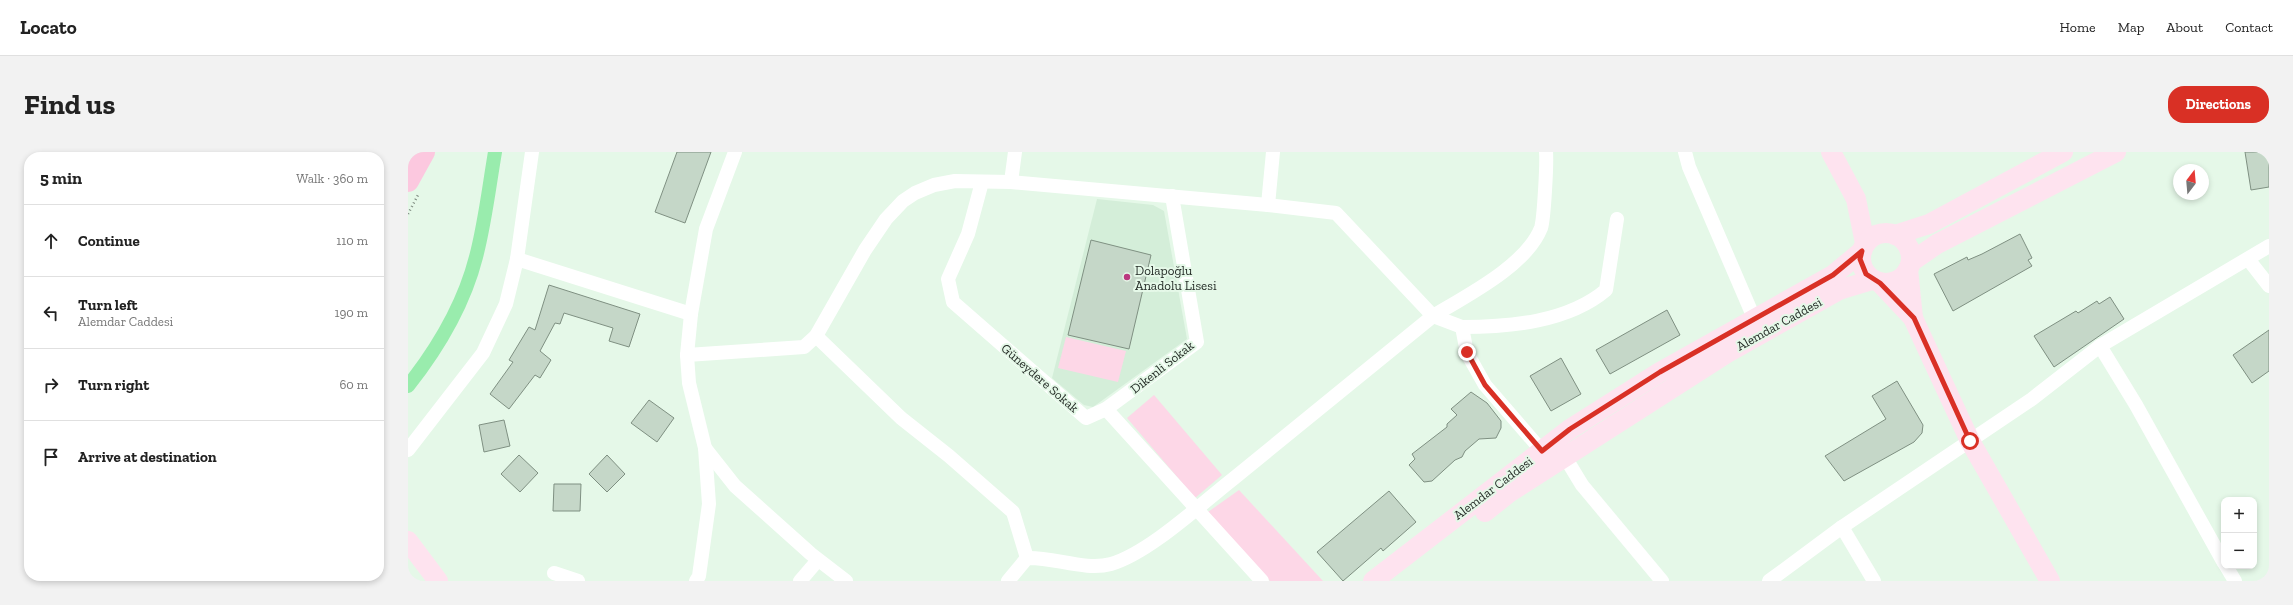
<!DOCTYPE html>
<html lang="en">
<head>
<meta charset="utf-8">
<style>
  body { margin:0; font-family:"Zilla Slab",serif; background:#f2f2f2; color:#222 }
  .controls { position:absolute; right:12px; bottom:12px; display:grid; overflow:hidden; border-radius:8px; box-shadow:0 2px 6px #0003 }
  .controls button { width:36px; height:36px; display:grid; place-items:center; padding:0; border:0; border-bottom:1px solid #e0e0e0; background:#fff; color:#222; font:20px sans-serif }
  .compass { position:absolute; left:1765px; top:12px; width:36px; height:36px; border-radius:50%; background:#fff; box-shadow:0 2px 6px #0003; rotate:16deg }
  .stop { position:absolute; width:12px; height:12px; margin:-9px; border:3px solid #d93025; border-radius:50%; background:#fff }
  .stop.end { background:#d93025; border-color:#fff; box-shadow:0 1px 4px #0008 }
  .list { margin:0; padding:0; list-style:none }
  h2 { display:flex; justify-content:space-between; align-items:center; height:52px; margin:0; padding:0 16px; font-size:17px }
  h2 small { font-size:13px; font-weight:400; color:#767676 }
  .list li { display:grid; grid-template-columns:26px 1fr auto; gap:12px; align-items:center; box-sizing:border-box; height:72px; padding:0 16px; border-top:1px solid #e0e0e0 }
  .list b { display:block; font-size:15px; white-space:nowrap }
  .list p { margin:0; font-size:13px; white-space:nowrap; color:#767676 }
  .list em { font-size:13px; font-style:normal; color:#767676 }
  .icon { flex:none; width:22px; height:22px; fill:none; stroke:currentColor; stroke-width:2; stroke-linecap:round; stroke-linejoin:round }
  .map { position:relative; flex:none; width:1861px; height:429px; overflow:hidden; border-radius:16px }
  header { display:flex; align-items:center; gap:24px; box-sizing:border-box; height:56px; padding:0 20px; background:#fff; border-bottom:1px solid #e0e0e0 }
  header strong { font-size:19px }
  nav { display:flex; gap:22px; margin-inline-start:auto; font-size:14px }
  .intro { display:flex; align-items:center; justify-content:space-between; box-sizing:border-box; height:96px; padding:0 24px }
  h1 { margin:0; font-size:28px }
  .button { padding:10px 18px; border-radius:16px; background:#d93025; color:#fff; font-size:14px; font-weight:700 }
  main { display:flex; gap:24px; padding:0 24px }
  aside { flex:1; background:#fff; border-radius:16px; box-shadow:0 2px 6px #0003 }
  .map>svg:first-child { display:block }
  .built { fill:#d4eed9 }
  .green { fill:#fdd7e7 }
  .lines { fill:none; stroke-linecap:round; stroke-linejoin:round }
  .canal { stroke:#99ecad; stroke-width:14 }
  .building { fill:#c5d7c8; stroke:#7f9082 }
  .path { stroke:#7c887e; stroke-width:2.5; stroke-dasharray:1 3; stroke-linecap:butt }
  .street { stroke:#fff; stroke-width:14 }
  .secondary { stroke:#fee3ef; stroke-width:20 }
  .primary { stroke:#fcc8df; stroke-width:22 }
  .route { stroke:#d93025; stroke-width:5 }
  .poi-dot { fill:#bb387f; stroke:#e5f8e8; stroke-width:1.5 }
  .labels { text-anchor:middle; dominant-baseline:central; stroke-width:4; stroke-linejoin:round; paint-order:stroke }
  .poi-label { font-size:13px; fill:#1f2621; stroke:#e5f8e8; text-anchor:start }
  .street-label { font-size:13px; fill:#1f2621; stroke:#e5f8e8 }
</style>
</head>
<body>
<header>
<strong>Locato</strong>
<nav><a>Home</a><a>Map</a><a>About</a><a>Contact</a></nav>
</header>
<div class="intro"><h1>Find us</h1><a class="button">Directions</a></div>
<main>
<aside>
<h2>5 min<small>Walk · 360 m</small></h2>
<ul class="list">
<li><svg class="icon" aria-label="ahead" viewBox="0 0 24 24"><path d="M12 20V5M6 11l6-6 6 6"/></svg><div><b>Continue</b></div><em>110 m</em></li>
<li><svg class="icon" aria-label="left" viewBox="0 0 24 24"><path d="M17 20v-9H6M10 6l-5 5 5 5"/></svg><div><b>Turn left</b><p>Alemdar Caddesi</p></div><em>190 m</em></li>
<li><svg class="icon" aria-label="right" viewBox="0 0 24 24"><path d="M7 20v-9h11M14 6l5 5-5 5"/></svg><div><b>Turn right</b></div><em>60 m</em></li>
<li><svg class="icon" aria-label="arrive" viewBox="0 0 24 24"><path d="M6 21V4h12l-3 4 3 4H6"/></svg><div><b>Arrive at destination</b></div></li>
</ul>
</aside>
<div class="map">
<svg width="1861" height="429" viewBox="0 0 1861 429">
  <rect width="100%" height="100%" fill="#e5f8e8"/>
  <polygon class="built" points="689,47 745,53 756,59 779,187 685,255 676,253 644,226"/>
  <g class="green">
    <polygon points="658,185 718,199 710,230 650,216"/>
    <polygon points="746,243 814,323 787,346 719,266"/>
    <polygon points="831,338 915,429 862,429 800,360"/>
  </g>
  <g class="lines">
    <path class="canal" d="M0 234C30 196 56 152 68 105 77 71 81 35 87 0"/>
  </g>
  <g class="building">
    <polygon points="269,0 303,0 277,71 247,60"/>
    <polygon points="1837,0 1861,0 1861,35 1843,38"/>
    <polygon points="1612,82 1624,106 1620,108 1624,114 1545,159 1526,122 1559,105 1560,108 1574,102"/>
    <polygon points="683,88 743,103 721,197 660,183"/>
    <polygon points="141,133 232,162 221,195 201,189 205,176 156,161 152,172 147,171 132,199 143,208 132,226 127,223 101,257 82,242 105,210 101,208 121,175 127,178"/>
    <polygon points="1702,145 1716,167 1646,215 1626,184 1668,159 1670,161 1689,149 1691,152"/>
    <polygon points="1259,158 1272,183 1202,222 1188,198"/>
    <polygon points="1861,178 1861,219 1844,231 1825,203"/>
    <polygon points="1153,206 1173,242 1143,259 1122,224"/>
    <polygon points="1489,229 1515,273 1514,281 1506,290 1436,329 1417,304 1478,267 1464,244"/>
    <polygon points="1063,240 1079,251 1093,269 1093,276 1088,286 1071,287 1057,299 1054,305 1047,308 1024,329 1016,330 1001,313 1007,307 1004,302 1039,275 1039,272 1049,263 1043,257"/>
    <polygon points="241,248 266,266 249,290 223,271"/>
    <polygon points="96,268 102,294 76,300 71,273"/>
    <polygon points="111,303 130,321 112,340 93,322"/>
    <polygon points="199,303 217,322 199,340 181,322"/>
    <polygon points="146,332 173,332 172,359 145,359"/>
    <polygon points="981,339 1008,370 975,399 973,396 935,429 909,400"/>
  </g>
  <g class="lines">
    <polyline class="path" points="0,62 10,43"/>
    <g class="street">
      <polyline points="1277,0 1281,15 1346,166"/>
      <polyline points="574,30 560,82 540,127 545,150 678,266 698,257 854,429"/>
      <polyline points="603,30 607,0"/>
      <polyline points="860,53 865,0"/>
      <polyline points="109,107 283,162"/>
      <polyline points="1840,107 1861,134"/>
      <path d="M1054 175C1102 175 1160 170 1198 138L1209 67"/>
      <polyline points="408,184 493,266 541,304 605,360 619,406"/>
      <polyline points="1692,194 1728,253 1816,411"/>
      <path d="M279 203 396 195 408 184 457 98 478 67 495 49 507 41 526 33 547 29 603 30 860 53 928 61 1025 164C1058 144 1118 114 1133 76 1136 67 1139 11 1138 0"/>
      <polyline points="698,257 789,190 764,44"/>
      <polyline points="297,296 327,334 403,402 438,429"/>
      <polyline points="0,298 75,201 98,152 109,107 124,0"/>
      <polyline points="1157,305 1174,333 1254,429"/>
      <polyline points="1434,375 1466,429"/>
      <polyline points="1818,414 1827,429"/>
      <polyline points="146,421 170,429"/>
      <polyline points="288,429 291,424 301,352 297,296 281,231 279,203 283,162 298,77 327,0"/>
      <polyline points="392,429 410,408"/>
      <path d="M600 429 619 406C646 405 677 419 703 412 741 401 793 352 825 327 891 273 958 219 1025 164L1054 175 1059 201 1077 233 1134 299"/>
      <polyline points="1361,429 1434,375 1624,247 1692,194 1861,94"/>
    </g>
    <g class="secondary">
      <polyline points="1423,0 1448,47 1457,91"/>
      <circle cx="1478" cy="106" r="25"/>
      <polyline points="1487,83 1521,72 1655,0"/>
      <polyline points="1503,110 1529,92 1708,0"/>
      <polyline points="1500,117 1505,166"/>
      <polyline points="1472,131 1505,166 1562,289 1642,429"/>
      <polyline points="1077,360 1102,340 1319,201 1431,138 1464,128"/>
      <polyline points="0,389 30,429"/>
      <polyline points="965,429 1162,277 1252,220 1425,123 1454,99"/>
    </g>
    <polyline class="primary" points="0,29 16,0"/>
  </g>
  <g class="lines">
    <polyline class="route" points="1059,200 1077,233 1134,299 1162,277 1252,220 1425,123 1454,99 1452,107 1458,122 1472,131 1506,166 1562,289"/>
  </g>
  <circle class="poi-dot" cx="719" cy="125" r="4"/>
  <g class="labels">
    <g class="poi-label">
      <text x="727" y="118">Dolapoğlu<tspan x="727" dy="15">Anadolu Lisesi</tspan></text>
    </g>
    <g class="street-label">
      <text transform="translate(1371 172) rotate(-29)">Alemdar Caddesi</text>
      <text transform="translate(754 215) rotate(-38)">Dikenli Sokak</text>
      <text transform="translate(632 226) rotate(41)">Güneydere Sokak</text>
      <text transform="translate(1085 336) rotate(-37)">Alemdar Caddesi</text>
    </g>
  </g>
</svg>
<div class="controls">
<button>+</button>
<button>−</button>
</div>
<svg class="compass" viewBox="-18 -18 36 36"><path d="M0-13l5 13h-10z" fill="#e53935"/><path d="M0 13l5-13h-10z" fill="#767676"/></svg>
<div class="stop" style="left:1562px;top:289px"></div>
<div class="stop end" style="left:1059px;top:200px"></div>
</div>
</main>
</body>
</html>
